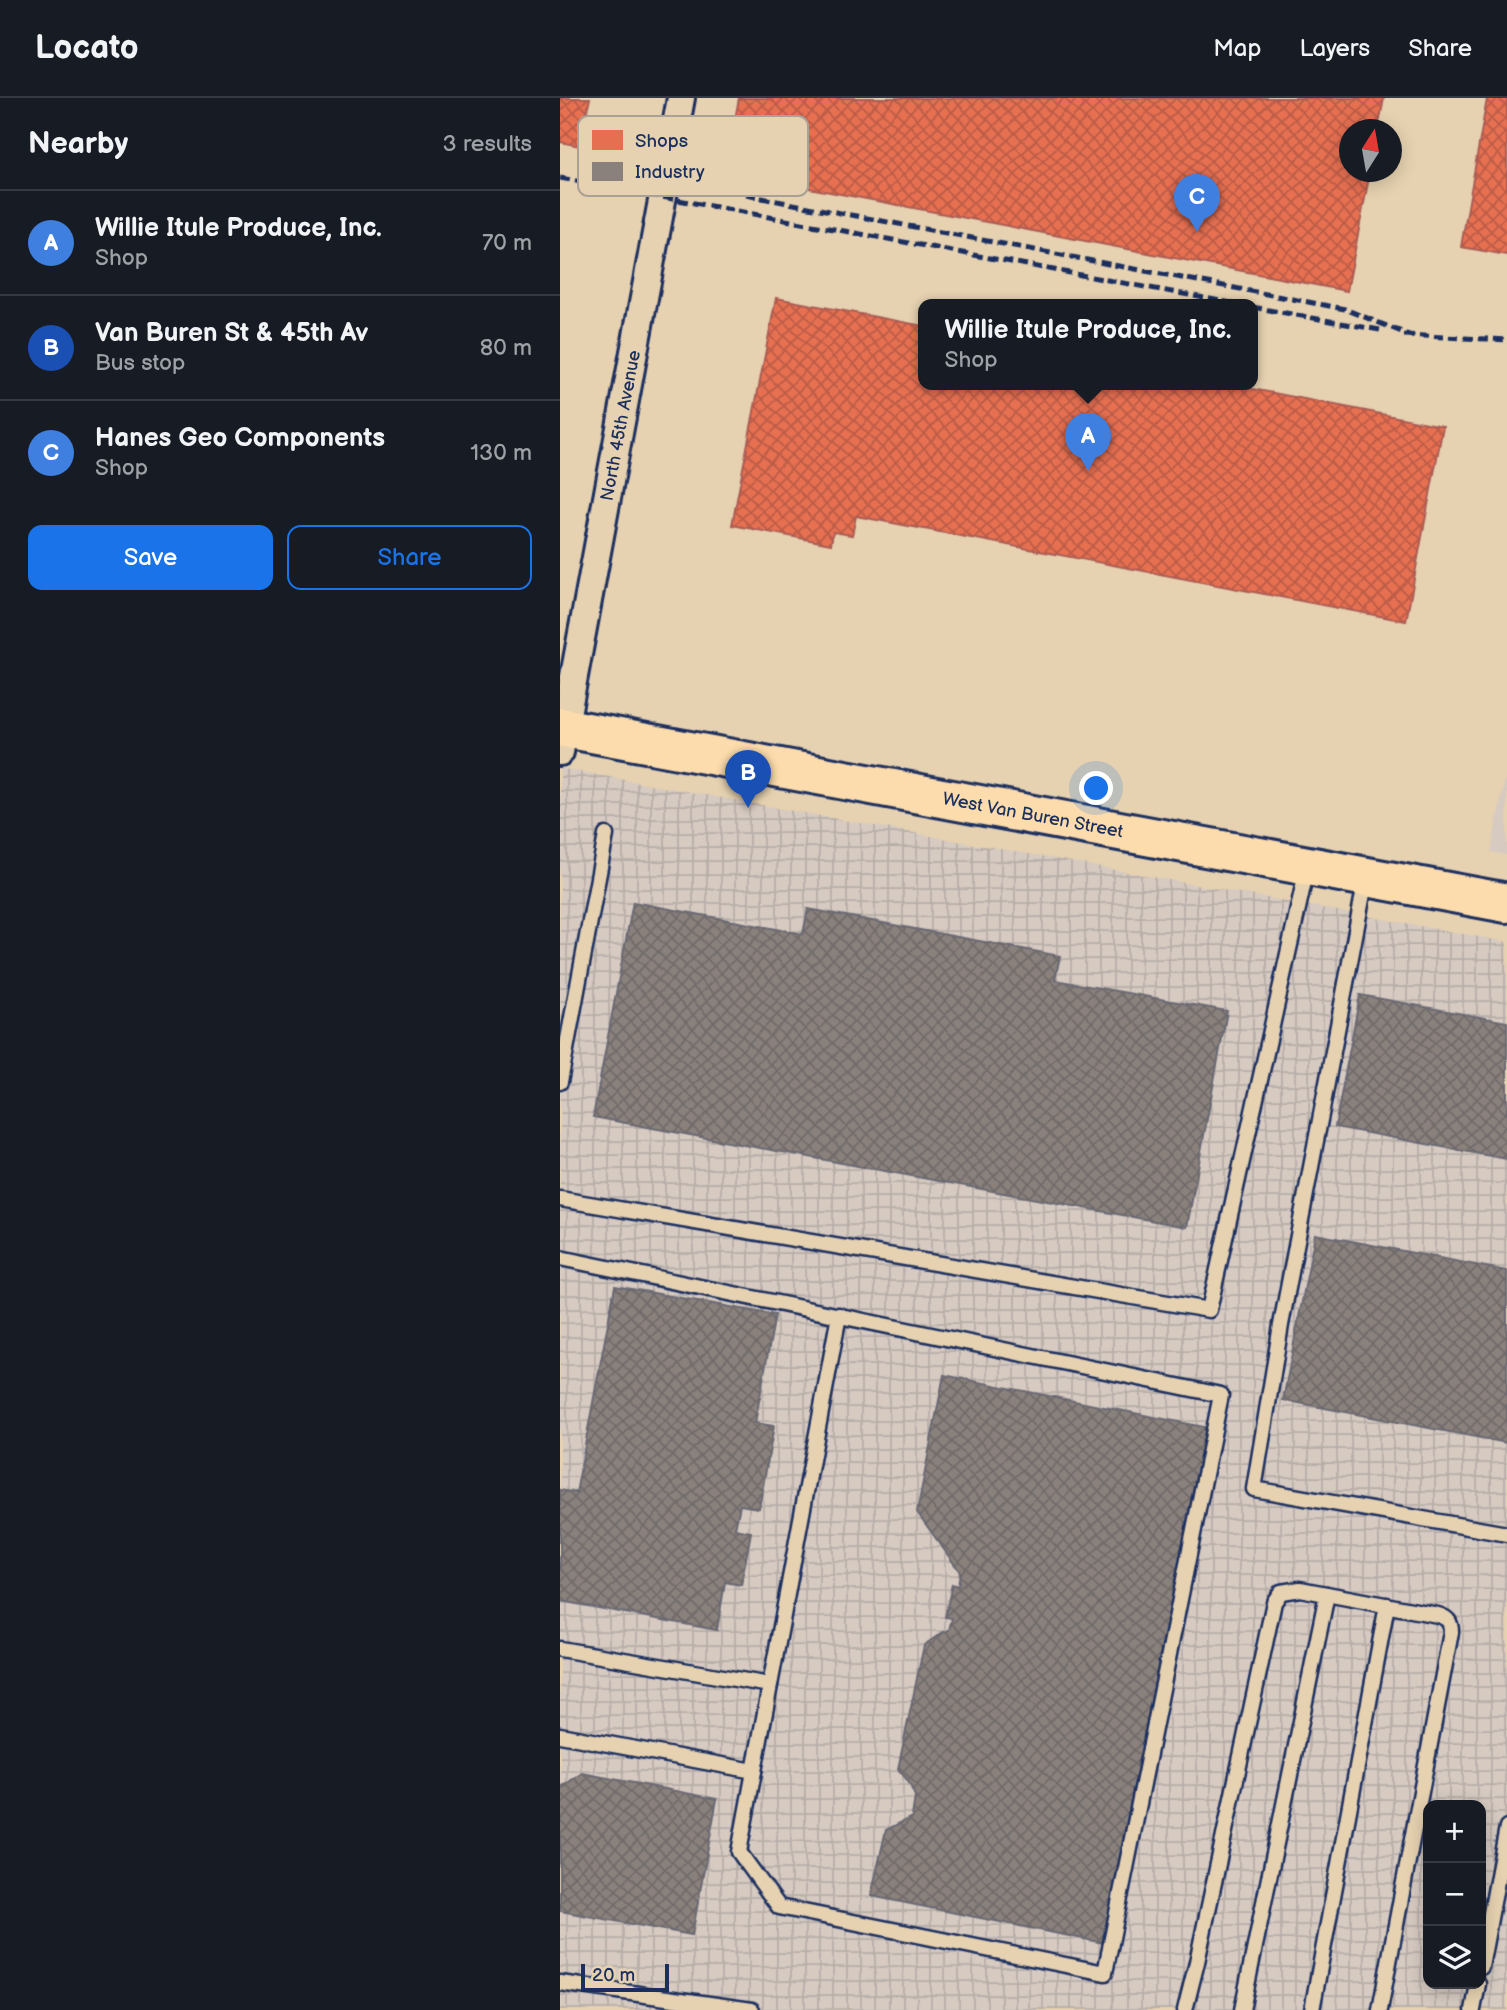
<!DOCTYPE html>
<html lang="en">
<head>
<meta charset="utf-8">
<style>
  body { margin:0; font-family:"Balsamiq Sans",sans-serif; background:#20242c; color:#f1f3f6 }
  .controls { position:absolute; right:21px; bottom:21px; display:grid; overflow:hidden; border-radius:14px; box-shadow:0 4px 18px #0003 }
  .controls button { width:63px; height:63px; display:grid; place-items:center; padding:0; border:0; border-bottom:2px solid #363941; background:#171b24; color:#f1f3f6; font:35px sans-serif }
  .compass { position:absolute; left:779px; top:21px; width:63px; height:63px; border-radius:50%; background:#171b24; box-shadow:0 4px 18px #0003; rotate:11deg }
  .scale { position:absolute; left:21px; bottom:18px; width:88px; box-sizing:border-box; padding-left:7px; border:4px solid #1b2f5e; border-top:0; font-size:19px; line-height:24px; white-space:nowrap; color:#1b2f5e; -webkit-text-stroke:5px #e6d2b0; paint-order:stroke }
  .you { position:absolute; left:537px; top:691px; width:24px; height:24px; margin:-18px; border:5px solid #fff; border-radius:50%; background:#1a73e8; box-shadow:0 0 0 10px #1a73e833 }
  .badge { display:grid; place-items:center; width:46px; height:46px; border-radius:50%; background:#1a73e8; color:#fff; font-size:23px; font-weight:700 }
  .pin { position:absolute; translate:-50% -58px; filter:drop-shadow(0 2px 4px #0008) }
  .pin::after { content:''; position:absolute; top:37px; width:24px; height:21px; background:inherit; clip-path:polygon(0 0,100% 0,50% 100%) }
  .popup { position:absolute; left:358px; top:201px; width:340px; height:91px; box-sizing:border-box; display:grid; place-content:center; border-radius:14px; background:#171b24; filter:drop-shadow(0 2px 5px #0005); font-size:23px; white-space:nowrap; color:#9ea1a6 }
  .popup b { font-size:26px; color:#f1f3f6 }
  .popup::after { content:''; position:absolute; left:50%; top:100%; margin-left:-14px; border:14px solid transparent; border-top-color:#171b24 }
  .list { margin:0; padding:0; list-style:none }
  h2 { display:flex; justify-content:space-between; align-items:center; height:91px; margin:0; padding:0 28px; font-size:30px }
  h2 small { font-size:23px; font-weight:400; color:#9ea1a6 }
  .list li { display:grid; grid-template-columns:46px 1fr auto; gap:21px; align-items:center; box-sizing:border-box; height:105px; padding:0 28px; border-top:2px solid #363941 }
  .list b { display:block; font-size:26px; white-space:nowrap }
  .list p { margin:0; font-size:23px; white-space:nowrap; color:#9ea1a6 }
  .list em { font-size:23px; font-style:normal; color:#9ea1a6 }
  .actions { display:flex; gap:14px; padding:21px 28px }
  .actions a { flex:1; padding:16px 0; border:2px solid #1a73e8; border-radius:14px; text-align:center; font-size:24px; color:#1a73e8 }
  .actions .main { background:#1a73e8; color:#fff }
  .icon { flex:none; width:38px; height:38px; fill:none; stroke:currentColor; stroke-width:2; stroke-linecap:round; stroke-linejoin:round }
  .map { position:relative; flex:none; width:947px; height:1912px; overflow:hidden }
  header { display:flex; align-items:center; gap:42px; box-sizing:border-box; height:98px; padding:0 35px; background:#171b24; border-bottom:2px solid #363941 }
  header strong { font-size:33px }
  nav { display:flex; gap:38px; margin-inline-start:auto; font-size:24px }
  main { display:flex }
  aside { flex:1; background:#171b24 }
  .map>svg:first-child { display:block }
  .built { fill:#d6cac1 }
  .industrial { fill:url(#industrial-grid); fill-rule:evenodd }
  .shops { fill:url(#shops-cross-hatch); stroke:#aa5c55; stroke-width:2 }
  .industry { fill:url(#industry-cross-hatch); stroke:#696873; stroke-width:2 }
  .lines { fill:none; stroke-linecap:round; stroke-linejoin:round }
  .lane-casing { stroke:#1b2f5e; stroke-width:19 }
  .street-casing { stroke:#1b2f5e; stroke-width:32 }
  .primary-casing { stroke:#1b2f5e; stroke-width:44 }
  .lane { stroke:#e6d2b0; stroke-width:14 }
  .street { stroke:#e6d2b0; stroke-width:26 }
  .primary { stroke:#fcdcac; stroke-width:38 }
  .rail { stroke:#1b2f5e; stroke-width:5; stroke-dasharray:10 5; stroke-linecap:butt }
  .labels { text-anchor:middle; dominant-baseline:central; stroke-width:7; stroke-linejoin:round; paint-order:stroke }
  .street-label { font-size:18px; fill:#1b2f5e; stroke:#e6d2b0 }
  .key { fill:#e6d2b0; stroke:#a9a197; stroke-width:2 }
  .key-label { font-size:19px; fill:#1b2f5e }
</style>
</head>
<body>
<header>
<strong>Locato</strong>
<nav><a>Map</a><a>Layers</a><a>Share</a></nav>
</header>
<main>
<aside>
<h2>Nearby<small>3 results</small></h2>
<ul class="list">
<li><span class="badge" style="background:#3f7fe0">A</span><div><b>Willie Itule Produce, Inc.</b><p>Shop</p></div><em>70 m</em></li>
<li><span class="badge" style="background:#1a4fb4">B</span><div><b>Van Buren St &amp; 45th Av</b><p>Bus stop</p></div><em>80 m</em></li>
<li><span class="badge" style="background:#3f7fe0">C</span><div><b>Hanes Geo Components</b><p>Shop</p></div><em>130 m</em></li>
</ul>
<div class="actions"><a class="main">Save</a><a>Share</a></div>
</aside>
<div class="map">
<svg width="947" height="1912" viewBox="0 0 947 1912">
  <defs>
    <pattern id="industrial-grid" width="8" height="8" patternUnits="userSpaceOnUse" patternTransform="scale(1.75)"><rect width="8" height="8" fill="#d6cac1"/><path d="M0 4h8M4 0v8" fill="none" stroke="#b7aea8"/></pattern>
    <pattern id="shops-cross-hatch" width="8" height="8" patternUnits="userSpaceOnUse" patternTransform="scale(1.75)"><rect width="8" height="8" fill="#e76f51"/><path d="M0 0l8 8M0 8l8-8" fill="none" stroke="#ba5c46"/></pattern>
    <pattern id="industry-cross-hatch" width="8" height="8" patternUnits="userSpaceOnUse" patternTransform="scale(1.75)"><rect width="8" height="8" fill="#8a817c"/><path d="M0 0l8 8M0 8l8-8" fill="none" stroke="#706a69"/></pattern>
  </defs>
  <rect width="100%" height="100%" fill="#e6d2b0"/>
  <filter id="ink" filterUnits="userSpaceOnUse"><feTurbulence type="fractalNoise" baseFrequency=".0143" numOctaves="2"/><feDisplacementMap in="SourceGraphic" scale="14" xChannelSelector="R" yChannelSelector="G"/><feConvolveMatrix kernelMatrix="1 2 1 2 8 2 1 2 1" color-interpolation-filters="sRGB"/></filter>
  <g filter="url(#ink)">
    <polygon class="built" points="947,670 947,757 931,754"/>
    <path class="industrial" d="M0 670 947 844V1912H0ZM868 1707H921V1886H868Z"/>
    <g class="shops">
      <polygon points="0,0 30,0 20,48 0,44"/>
      <polygon points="179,0 824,0 818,32 790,32 790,74 810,74 787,193 165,74"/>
      <polygon points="928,0 947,0 947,157 901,149 927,1"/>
      <polygon points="216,200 364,228 364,287 672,287 883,328 846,523 296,418 292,437 273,434 271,446 172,427"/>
    </g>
    <g class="industry">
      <polygon points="73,804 243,836 248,811 500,858 495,882 667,913 627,1129 33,1019"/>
      <polygon points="800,897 947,924 947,1061 775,1029"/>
      <polygon points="755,1136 947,1173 947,1345 723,1302"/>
      <polygon points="55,1188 215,1217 195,1325 214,1328 199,1410 180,1407 175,1431 191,1434 181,1487 165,1484 157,1532 0,1503 0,1392 16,1395"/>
      <polygon points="384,1277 649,1330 544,1845 311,1798 326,1732 352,1719 355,1698 348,1683 338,1671 364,1547 382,1535 389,1532 392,1520 385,1519 392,1486 398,1488 400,1474 357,1414"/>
      <polygon points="22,1675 157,1701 132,1837 0,1813 0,1690"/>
    </g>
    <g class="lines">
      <defs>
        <g id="lane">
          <polyline points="806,780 721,1227 694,1391 947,1436"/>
          <polyline points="0,984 46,737"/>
          <polyline points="0,1101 649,1212 747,770"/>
          <polyline points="0,1160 661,1297 545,1875 219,1809 179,1754 279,1217"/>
          <polyline points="0,1551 210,1587"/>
          <polyline points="0,1637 194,1673"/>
          <polyline points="921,1869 947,1729"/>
          <polyline points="0,1885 192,1912"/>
          <path d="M625 1912 637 1864 714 1504 721 1494 740 1491 878 1517C888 1520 891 1524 891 1534L820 1912"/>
          <polyline points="682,1912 767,1496"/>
          <polyline points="752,1912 827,1507"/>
          <polyline points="913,1912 918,1886"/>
        </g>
        <g id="street">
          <path id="s1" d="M0 654 121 0"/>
        </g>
        <g id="primary">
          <path id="s2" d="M0 629 947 805"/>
        </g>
      </defs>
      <use href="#lane" class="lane-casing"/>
      <use href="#street" class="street-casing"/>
      <use href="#primary" class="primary-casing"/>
      <use href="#lane" class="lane"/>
      <use href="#street" class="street"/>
      <use href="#primary" class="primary"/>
      <g class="rail">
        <polyline points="0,80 682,207"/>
        <polyline points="186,97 785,211 854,239"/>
        <polyline points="692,209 820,232"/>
        <polyline points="844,237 947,242"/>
      </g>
    </g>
  </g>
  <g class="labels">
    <g class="street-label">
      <text stroke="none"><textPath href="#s1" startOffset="332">North 45th Avenue</textPath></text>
      <text stroke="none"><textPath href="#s2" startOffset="481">West Van Buren Street</textPath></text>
    </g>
  </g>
  <rect x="18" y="18" width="230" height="80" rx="10" class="key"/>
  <rect x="32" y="32" width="31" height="20" fill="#e76f51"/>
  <rect x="32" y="64" width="31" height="19" fill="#8a817c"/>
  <g class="key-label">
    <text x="75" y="49">Shops</text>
    <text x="75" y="80">Industry</text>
  </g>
</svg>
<div class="controls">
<button>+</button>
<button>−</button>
<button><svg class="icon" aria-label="layers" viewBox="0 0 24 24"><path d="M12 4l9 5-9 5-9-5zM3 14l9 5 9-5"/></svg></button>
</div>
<svg class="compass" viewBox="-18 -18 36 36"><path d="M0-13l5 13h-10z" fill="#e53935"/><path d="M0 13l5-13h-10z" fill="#9ea1a6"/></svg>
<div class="scale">20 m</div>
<div class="you"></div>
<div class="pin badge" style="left:528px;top:373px;background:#3f7fe0">A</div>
<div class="popup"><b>Willie Itule Produce, Inc.</b>Shop</div>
<div class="pin badge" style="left:188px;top:710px;background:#1a4fb4">B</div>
<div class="pin badge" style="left:637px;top:134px;background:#3f7fe0">C</div>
</div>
</main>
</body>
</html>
